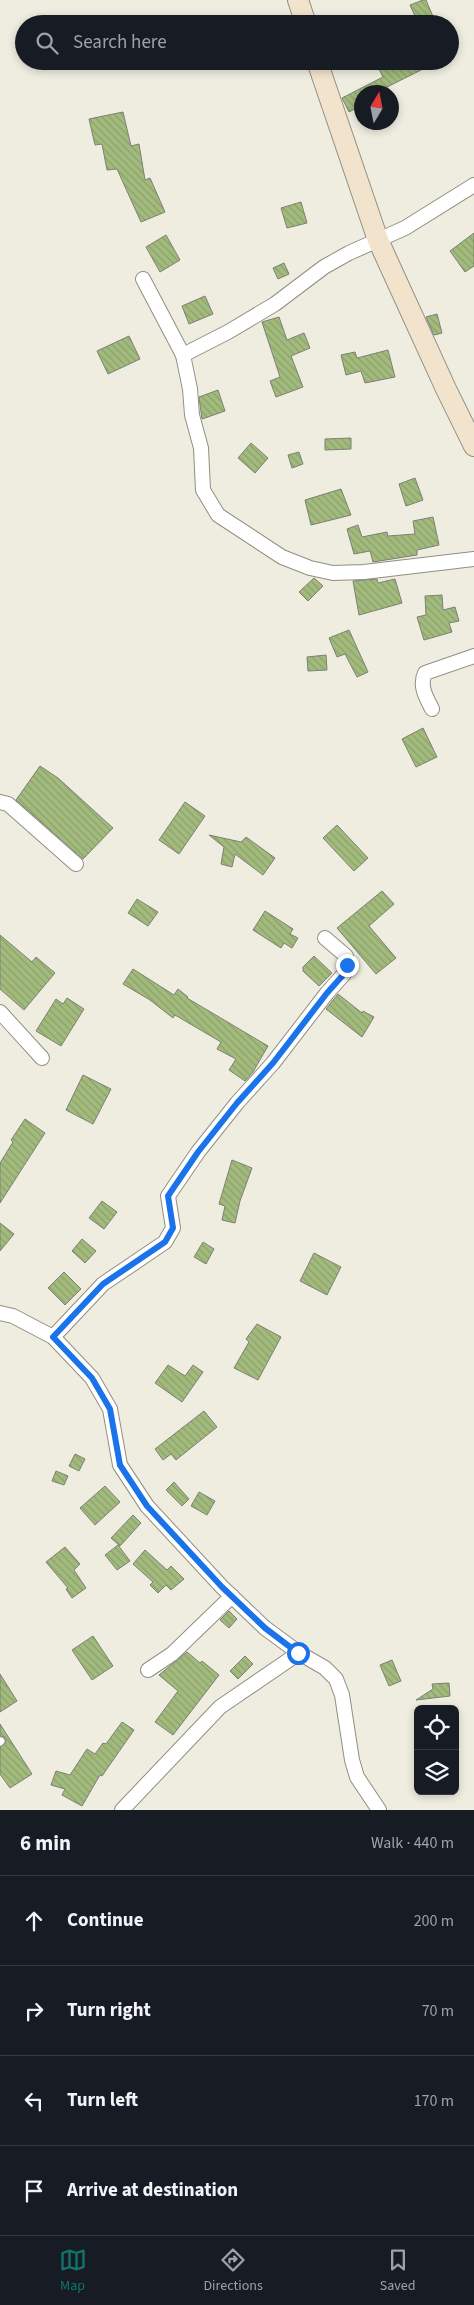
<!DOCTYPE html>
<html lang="en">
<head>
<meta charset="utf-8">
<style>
  body { margin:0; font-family:"Source Sans 3",sans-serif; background:#20242c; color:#f1f3f6 }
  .controls { position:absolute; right:15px; bottom:15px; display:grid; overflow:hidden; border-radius:8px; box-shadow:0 2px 8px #0003 }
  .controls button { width:45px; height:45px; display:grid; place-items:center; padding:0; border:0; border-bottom:1px solid #363941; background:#171b24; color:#f1f3f6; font:25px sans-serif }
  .compass { position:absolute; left:354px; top:85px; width:45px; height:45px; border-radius:50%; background:#171b24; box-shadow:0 2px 8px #0003; rotate:10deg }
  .stop { position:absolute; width:15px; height:15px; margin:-11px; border:4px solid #1a73e8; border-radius:50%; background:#fff }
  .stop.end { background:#1a73e8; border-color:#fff; box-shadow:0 1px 5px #0008 }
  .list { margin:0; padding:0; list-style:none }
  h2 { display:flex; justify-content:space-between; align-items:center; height:65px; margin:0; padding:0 20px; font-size:21px }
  h2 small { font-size:16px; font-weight:400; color:#9ea1a6 }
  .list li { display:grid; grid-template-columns:32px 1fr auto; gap:15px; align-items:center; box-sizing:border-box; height:90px; padding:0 20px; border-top:1px solid #363941 }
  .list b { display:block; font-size:19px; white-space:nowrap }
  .list em { font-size:16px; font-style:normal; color:#9ea1a6 }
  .icon { flex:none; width:28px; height:28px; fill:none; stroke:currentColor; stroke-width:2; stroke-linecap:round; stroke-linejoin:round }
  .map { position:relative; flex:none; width:474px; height:1810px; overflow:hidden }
  .search { position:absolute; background:#171b24; box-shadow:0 2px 8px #0003; left:15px; right:15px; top:15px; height:55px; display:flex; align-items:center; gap:12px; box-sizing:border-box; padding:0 18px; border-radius:28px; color:#9ea1a6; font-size:19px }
  .sheet { height:425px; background:#171b24 }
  nav { display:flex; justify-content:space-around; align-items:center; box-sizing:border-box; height:70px; border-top:1px solid #363941; background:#171b24; font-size:14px; color:#9ea1a6 }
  nav a { display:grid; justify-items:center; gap:2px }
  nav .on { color:#0f766e }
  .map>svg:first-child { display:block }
  .building { fill:url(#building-back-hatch); stroke:#7c8075 }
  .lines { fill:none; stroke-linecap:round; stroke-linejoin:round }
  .lane-casing { stroke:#918f84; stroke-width:9 }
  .street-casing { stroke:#918f84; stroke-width:16 }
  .secondary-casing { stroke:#918f84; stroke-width:22 }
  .lane { stroke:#fff; stroke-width:7 }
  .street { stroke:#fff; stroke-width:14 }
  .secondary { stroke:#f2e3cd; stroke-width:20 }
  .route { stroke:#1a73e8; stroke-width:6 }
</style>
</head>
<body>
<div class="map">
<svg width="474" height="1810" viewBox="0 0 474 1810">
  <defs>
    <pattern id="building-back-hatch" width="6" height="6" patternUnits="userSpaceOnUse" patternTransform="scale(1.25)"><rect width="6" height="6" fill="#a2bb7d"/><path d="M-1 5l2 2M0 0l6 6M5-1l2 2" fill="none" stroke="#8aa06b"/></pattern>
  </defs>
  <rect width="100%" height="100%" fill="#efede0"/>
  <g class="building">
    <polygon points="423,0 426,0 434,19 423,24 396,24 415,16 410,5"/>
    <polygon points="394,61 439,61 387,87 390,92 362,92 362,105 349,112 342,98 383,77 379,69"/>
    <polygon points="123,112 131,146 139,144 145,180 150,178 165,212 141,222 117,169 107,170 102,144 95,145 89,119"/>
    <polygon points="301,202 307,223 287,228 281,208"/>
    <polygon points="474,233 474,266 465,272 450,251"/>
    <polygon points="166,235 180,260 160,272 146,247"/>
    <polygon points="284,263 289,274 278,279 273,268"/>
    <polygon points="205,296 213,314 189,324 182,306"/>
    <polygon points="437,314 442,333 434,335 426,317"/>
    <polygon points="279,317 287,340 304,333 310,348 291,356 303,387 276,397 270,381 280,377 262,322"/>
    <polygon points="129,336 140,359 108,374 97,351"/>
    <polygon points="388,350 395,377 365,383 361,371 346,375 341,355 355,352 357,358"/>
    <polygon points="218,390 225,411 202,419 199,397"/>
    <polygon points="351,438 351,449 325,450 325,439"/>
    <polygon points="251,443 268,458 255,473 238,458"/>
    <polygon points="299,452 303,464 292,468 288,455"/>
    <polygon points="415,478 423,500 406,506 399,484"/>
    <polygon points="341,489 351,515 311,525 305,500"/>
    <polygon points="433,517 439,545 417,550 417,555 373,562 370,551 354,554 347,529 358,525 362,537 387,532 388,536 415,534 413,521"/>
    <polygon points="314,578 323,586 308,601 299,592"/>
    <polygon points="377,579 378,583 395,579 402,603 359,615 353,581"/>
    <polygon points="442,595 443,610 455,607 459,621 449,623 452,632 424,640 417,617 426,615 425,596"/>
    <polygon points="349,630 368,672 357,677 345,654 337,657 329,638"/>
    <polygon points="326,655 327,670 308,671 307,657"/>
    <polygon points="423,728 437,757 416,767 402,739"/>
    <polygon points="40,766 58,778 113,828 83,859 16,800"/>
    <polygon points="185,802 205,816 179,854 159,840"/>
    <polygon points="337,825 368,858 354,871 323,838"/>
    <polygon points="209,835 241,842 246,837 275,858 263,875 235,854 232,867 221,864 224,847"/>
    <polygon points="382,891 394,904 369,926 396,958 376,974 337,928"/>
    <polygon points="137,899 158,912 148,926 128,913"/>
    <polygon points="265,911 293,929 290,934 298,938 292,948 284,943 281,948 253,930"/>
    <polygon points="0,935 32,962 36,957 55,973 24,1010 0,989"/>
    <polygon points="314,956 332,973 319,986 303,971 303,967"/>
    <polygon points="133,969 174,995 178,989 188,997 187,998 268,1046 253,1072 245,1081 229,1070 236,1059 217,1049 221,1042 175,1015 173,1018 150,1000 123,984"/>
    <polygon points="338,994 362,1013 363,1011 374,1017 362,1037 326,1009"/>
    <polygon points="67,998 84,1009 61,1046 36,1031 56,999 63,1004"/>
    <polygon points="83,1075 111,1089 93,1124 66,1110"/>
    <polygon points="25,1119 45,1133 0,1203 0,1163 13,1142 11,1140"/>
    <polygon points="232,1160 252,1168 240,1201 235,1223 222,1220 225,1206 219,1204"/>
    <polygon points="102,1201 117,1212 104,1229 89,1218"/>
    <polygon points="0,1223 14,1234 0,1251"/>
    <polygon points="82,1239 96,1251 85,1263 72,1251"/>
    <polygon points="203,1242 214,1249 206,1264 194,1257"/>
    <polygon points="314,1253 341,1267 327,1295 300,1281"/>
    <polygon points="64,1272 81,1289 65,1305 48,1288"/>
    <polygon points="257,1324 281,1337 258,1380 234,1368 249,1342 246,1339"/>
    <polygon points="168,1365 185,1376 193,1365 203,1372 182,1402 155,1383"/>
    <polygon points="204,1411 217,1427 176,1460 171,1454 163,1460 155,1449"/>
    <polygon points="75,1454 85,1459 79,1471 69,1466"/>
    <polygon points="56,1471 68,1476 64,1485 52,1481"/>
    <polygon points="174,1482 189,1499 182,1506 166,1490"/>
    <polygon points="105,1486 120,1502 95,1525 80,1508"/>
    <polygon points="199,1492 215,1501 207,1515 191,1506"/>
    <polygon points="133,1515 141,1523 120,1546 111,1538"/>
    <polygon points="118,1545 130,1561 117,1570 105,1555"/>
    <polygon points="65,1547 80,1564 74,1570 86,1588 72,1598 66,1589 68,1588 46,1562"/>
    <polygon points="145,1550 167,1570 171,1566 184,1579 171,1590 166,1585 158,1593 150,1585 153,1582 133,1564"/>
    <polygon points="229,1611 237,1619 229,1628 220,1620"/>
    <polygon points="93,1636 113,1666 92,1680 72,1650"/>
    <polygon points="187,1652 200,1663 202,1661 219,1675 173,1735 155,1722 178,1691 159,1675"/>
    <polygon points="245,1656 253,1664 238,1679 230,1671"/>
    <polygon points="392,1660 401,1681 389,1686 380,1665"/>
    <polygon points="0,1674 17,1701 0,1712"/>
    <polygon points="449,1683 450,1696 416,1700 433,1689 432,1684"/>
    <polygon points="122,1722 134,1730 102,1776 100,1775 82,1806 62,1795 65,1789 51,1785 56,1771 70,1775 87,1749 95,1754 103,1743 106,1744"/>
    <polygon points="0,1724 32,1774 10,1788 0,1774 0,1747 6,1742 4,1737 0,1736"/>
  </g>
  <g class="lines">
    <defs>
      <polyline id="lane" points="0,1742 1,1741"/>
      <g id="street">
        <polyline points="143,279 183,355 190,389 192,415 201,448 203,490 218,515 282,557 310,568 333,573 364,572 474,559"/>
        <polyline points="183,355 228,332 275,304 324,267 349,253 405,228 474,185"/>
        <path d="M432 709C426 697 419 686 425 673L474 656"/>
        <polyline points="0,802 8,804 76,864"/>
        <polyline points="0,1012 42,1058"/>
        <polyline points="0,1313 13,1316 53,1337 92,1378 110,1409 120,1465 147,1506 222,1587 265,1628 299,1653 325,1668 336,1679 342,1695 352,1760 357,1777 379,1810"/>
        <polyline points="53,1337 103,1284 165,1242 173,1228 168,1196 198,1152 237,1103 273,1063 327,993 344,974 347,965 346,956 325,938"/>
        <polyline points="148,1670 172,1654 232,1596"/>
        <polyline points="122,1810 220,1707 299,1653"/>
      </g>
      <g id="secondary">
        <polyline points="298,0 306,24"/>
        <polyline points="317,61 378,240 446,389 474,446"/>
      </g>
    </defs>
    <use href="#lane" class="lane-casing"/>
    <use href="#street" class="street-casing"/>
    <use href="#secondary" class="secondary-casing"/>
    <use href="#lane" class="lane"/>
    <use href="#street" class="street"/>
    <use href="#secondary" class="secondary"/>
  </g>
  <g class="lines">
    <polyline class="route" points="298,1653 265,1628 222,1587 147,1506 120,1465 110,1409 92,1378 53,1337 103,1284 165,1242 173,1228 168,1196 198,1152 237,1103 273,1063 327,993 344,974 347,965"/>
  </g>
</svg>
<div class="controls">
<button><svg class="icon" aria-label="locate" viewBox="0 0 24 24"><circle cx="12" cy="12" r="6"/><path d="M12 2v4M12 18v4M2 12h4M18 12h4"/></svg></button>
<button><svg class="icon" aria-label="layers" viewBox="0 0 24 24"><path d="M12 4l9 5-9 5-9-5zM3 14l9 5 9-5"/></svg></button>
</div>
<svg class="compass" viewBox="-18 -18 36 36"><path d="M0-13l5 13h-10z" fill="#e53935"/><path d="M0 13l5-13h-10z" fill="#9ea1a6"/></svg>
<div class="stop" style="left:298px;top:1653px"></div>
<div class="stop end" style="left:347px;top:965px"></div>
<div class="search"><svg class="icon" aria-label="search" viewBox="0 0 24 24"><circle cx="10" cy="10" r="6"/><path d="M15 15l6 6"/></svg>Search here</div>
</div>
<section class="sheet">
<h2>6 min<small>Walk · 440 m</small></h2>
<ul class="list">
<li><svg class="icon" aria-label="ahead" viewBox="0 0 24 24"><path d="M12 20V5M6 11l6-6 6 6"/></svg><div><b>Continue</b></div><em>200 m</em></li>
<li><svg class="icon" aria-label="right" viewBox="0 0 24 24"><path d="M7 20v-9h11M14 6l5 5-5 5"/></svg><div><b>Turn right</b></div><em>70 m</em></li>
<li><svg class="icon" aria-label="left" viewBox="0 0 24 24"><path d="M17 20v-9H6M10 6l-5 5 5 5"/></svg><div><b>Turn left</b></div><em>170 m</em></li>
<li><svg class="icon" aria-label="arrive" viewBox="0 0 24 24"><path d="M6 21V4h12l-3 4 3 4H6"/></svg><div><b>Arrive at destination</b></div></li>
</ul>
</section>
<nav>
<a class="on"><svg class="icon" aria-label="map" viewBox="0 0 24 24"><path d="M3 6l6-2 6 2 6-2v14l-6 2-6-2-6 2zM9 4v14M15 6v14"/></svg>Map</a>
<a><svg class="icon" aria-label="directions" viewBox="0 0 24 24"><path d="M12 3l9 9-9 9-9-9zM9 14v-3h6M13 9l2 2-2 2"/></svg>Directions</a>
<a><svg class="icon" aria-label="saved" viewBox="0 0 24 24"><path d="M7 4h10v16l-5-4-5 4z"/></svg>Saved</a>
</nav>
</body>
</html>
